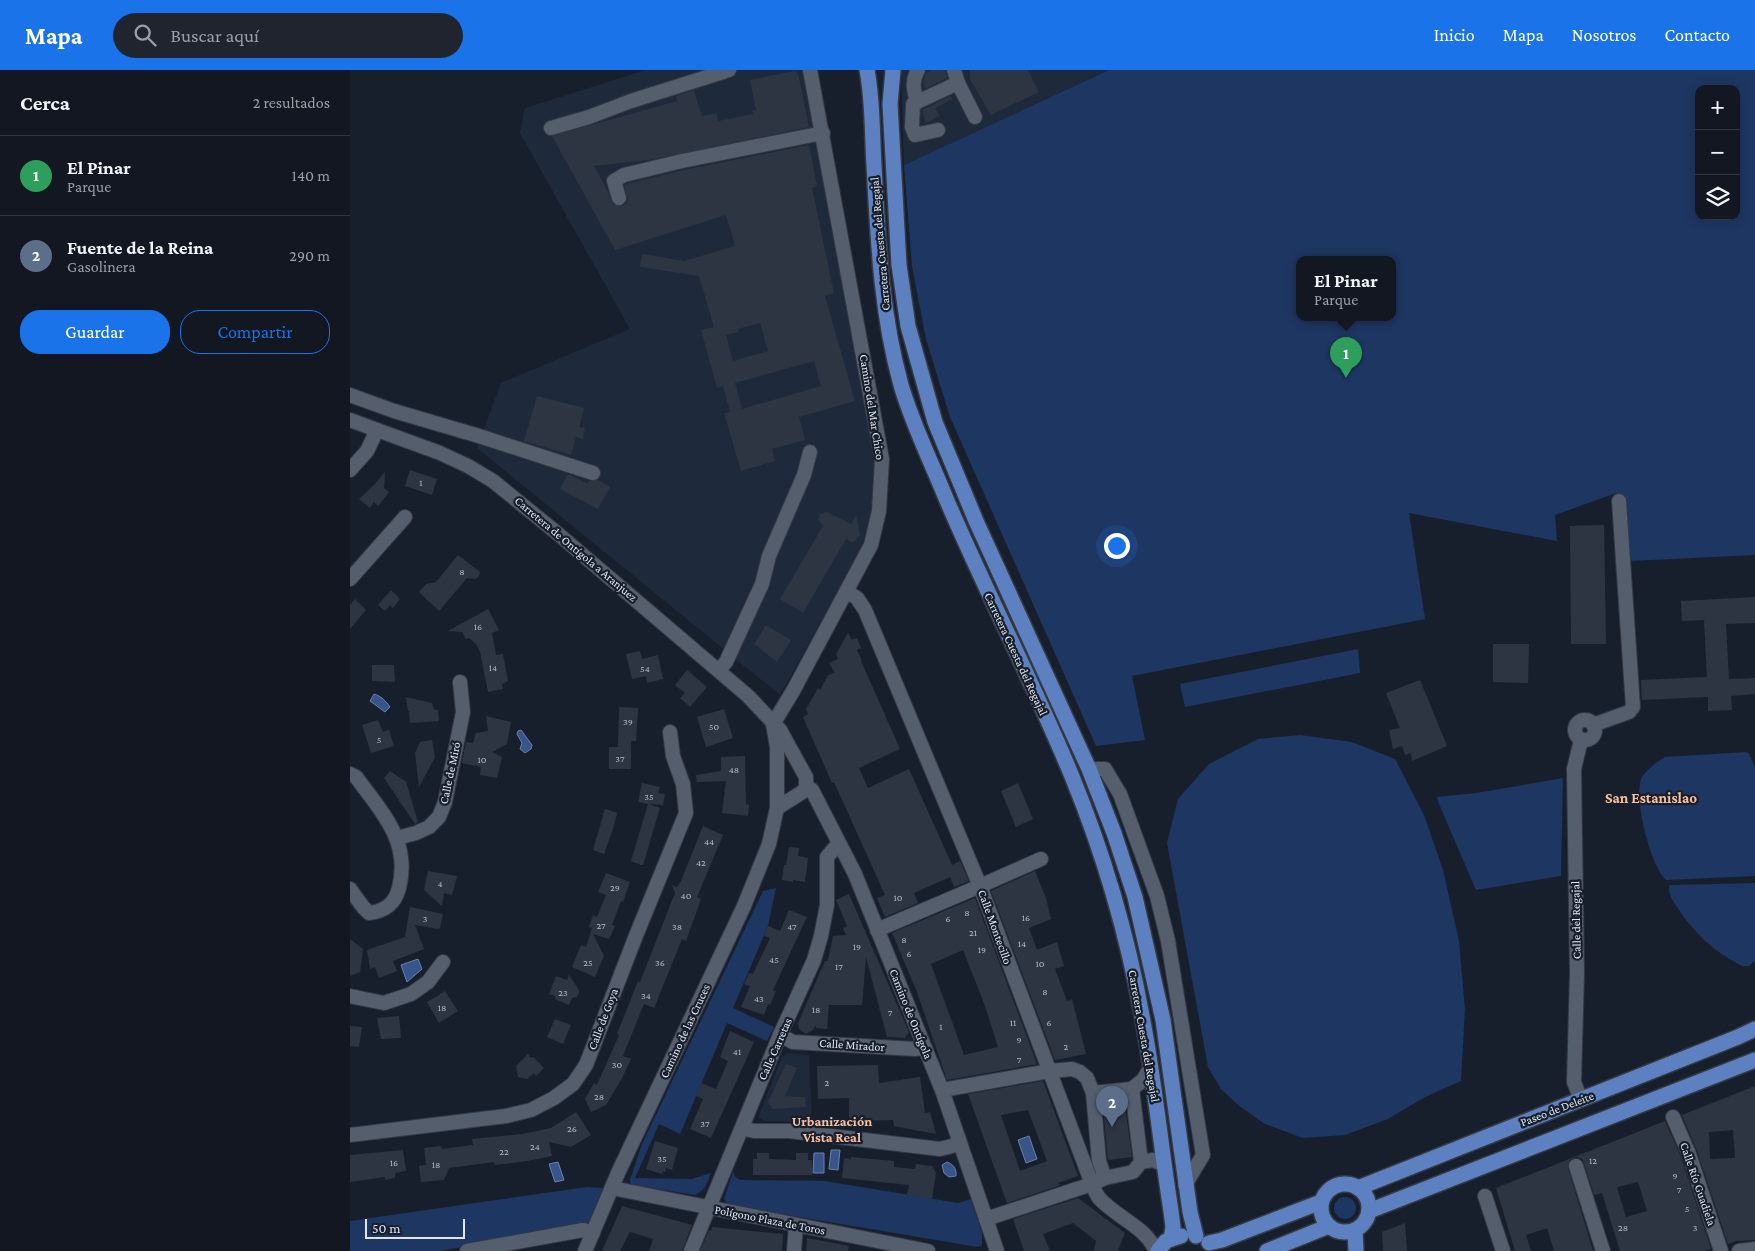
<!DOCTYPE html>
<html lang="es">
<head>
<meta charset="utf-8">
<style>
  body { margin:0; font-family:"Crimson Pro",serif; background:#1f242e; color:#f1f3f6 }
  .controls { position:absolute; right:15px; top:15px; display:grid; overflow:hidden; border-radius:10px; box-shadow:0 2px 12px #0003 }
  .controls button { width:45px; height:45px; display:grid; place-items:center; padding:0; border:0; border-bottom:1px solid #31363f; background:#121721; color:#f1f3f6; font:25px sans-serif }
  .scale { position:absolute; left:15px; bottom:12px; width:100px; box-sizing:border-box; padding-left:5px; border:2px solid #dfe5ee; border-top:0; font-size:14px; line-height:18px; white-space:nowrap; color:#dfe5ee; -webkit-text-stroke:4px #181f2c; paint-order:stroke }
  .you { position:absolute; left:766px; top:475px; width:18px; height:18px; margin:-12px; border:4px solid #fff; border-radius:50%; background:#1a73e8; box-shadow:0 0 0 8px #1a73e833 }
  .badge { display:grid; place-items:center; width:32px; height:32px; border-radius:50%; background:#1a73e8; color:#fff; font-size:16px; font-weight:700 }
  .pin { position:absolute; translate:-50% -41px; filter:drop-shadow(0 1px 2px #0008) }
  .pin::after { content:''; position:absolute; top:26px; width:18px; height:15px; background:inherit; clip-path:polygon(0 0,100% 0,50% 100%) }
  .popup { position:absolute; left:946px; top:186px; width:100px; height:65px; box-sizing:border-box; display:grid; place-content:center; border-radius:10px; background:#121721; filter:drop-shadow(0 1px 4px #0005); font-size:16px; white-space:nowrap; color:#9c9fa5 }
  .popup b { font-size:19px; color:#f1f3f6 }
  .popup::after { content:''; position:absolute; left:50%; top:100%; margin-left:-10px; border:10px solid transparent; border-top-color:#121721 }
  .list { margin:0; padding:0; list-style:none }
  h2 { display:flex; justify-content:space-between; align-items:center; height:65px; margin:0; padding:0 20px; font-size:21px }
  h2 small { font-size:16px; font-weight:400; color:#9c9fa5 }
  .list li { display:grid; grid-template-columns:32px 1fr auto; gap:15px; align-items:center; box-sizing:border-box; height:80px; padding:0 20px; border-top:1px solid #31363f }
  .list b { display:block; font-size:19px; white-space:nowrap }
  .list p { margin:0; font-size:16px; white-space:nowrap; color:#9c9fa5 }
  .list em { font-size:16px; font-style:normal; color:#9c9fa5 }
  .actions { display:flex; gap:10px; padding:15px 20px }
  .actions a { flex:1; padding:11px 0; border:1px solid #1a73e8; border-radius:20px; text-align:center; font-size:18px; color:#1a73e8 }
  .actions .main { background:#1a73e8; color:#fff }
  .icon { flex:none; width:28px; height:28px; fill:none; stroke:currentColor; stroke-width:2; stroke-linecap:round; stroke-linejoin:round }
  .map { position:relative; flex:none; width:1405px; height:1181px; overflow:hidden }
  header { display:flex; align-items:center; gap:30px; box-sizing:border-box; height:70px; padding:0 25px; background:#1a73e8; color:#fff }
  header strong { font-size:24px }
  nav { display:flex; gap:28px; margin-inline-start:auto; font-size:18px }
  .search { width:350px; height:45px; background:#1f242e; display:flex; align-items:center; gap:12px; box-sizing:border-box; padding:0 18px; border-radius:28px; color:#9c9fa5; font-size:19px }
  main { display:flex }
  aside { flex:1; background:#121721 }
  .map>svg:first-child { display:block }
  .built { fill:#1e293b }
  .green { fill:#1e3662; fill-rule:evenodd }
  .water { fill:#37548b; stroke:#6980a9 }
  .building { fill:#2d3543; fill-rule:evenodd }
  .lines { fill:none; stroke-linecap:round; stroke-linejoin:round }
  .minor-casing { stroke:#343944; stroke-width:16 }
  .major-casing { stroke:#343944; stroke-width:18 }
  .minor { stroke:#555e6d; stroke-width:14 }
  .major { stroke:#5d80c0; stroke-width:15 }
  .labels { text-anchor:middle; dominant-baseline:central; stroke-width:4.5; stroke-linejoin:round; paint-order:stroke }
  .number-label { font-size:10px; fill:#b2b9c3 }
  .street-label { font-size:12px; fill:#dfe5ee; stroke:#181f2c }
  .neighbourhood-label { font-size:14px; font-weight:bold; fill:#f9bf9e; stroke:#181f2c }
  .quarter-label { font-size:15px; font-weight:bold; fill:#f9bf9e; stroke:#181f2c }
</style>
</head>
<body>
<header>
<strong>Mapa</strong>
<div class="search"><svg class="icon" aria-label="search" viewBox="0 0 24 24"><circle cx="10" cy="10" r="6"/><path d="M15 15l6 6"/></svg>Buscar aquí</div>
<nav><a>Inicio</a><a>Mapa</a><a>Nosotros</a><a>Contacto</a></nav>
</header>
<main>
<aside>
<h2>Cerca<small>2 resultados</small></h2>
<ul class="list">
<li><span class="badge" style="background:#2e9e5b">1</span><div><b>El Pinar</b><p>Parque</p></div><em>140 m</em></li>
<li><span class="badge" style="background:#5c6f8a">2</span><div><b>Fuente de la Reina</b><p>Gasolinera</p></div><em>290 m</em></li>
</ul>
<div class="actions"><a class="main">Guardar</a><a>Compartir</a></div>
</aside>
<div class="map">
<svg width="1405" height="1181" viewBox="0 0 1405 1181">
  <rect width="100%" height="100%" fill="#181f2c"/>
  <g class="built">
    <polygon points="296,0 455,0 480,136 500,259 525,390 523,440 516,470 430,625 127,378 151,313 280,259 170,63 175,38"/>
    <polygon points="551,0 759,0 554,95"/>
    <polygon points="437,983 459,985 462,1052 414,1051 408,1047 432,987"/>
  </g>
  <g class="green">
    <path d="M759 0H1405V485L1280 491 1275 429 1266 423 1205 445 1207 471 1059 443 1075 549 782 606 795 670 746 676 600 347 576 269 562 196 554 95ZM1349 19H1386V146H1349ZM950 189H1042V247H950Z"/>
    <polygon points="1008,579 1010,603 835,637 830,614"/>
    <polygon points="950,665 1002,672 1045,689 1074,745 1093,800 1109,871 1115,939 1111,1011 1075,1027 1038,1049 995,1065 953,1068 915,1054 888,1035 871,1019 858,997 817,773 828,729 859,694 908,669"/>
    <path d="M1396 682 1399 684 1405 697V806L1316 810C1301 798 1282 725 1292 707 1297 699 1307 692 1315 687Z"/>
    <polygon points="1213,708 1211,806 1126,820 1089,734 1087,727 1126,723"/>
    <path d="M1405 813V891L1399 896H1393C1366 884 1343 862 1327 837 1323 831 1318 824 1319 816L1321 815Z"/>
    <path d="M426 818 418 856 383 938 424 957 417 971 377 953 330 1064 309 1054 285 1108 342 1109 361 1103C357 1113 355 1121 345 1125L283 1115 280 1113V1110L292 1074 413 821Z"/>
    <polygon points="383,1102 385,1107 390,1110 475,1111 608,1133 621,1129 632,1163 632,1175 628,1177 383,1136 377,1134 374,1129"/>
    <polygon points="237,1117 253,1118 238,1154 90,1181 0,1181 0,1151"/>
    <circle cx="995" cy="1138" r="11"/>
  </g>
  <g class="water">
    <path d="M24 624C31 626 36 631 40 637L35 642 20 631Z"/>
    <polygon points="171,660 182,675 181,679 175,683 170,679 172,673 167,664 168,661"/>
    <polygon points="68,889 72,899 57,912 51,895"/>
    <polygon points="679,1066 687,1089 676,1093 668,1070"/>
    <polygon points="481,1080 490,1080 488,1100 479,1099"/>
    <polygon points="464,1083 474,1083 474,1103 463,1103"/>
    <polygon points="208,1092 214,1110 205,1112 199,1094"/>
    <path d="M597 1092C603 1094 607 1099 606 1106L599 1107 594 1103 592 1095Z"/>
  </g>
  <g class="building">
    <polygon points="582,0 595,0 597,8 575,19 573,13 574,8 576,3"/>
    <polygon points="620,0 678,0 689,22 641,45 620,9"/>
    <path d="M444 1 448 3 459 57 299 90 244 96 257 120 263 134 271 136 276 134 278 130 274 115 277 114 334 100 459 75 467 116 462 118 484 223 475 226 505 331 449 347 455 370 422 379 425 391 391 401 374 343 380 342 373 316 367 318 351 260 364 257 349 206 290 197 292 184 334 191 385 176 376 145 265 180 202 66 327 31 326 26 344 20 352 46 367 43 368 51 403 44 402 41 406 40 400 10ZM410 253 418 281 383 291 376 265 389 262 388 259ZM464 291 471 316 392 339 385 313Z"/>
    <polygon points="601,26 602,29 585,38 590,46 576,53 572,40"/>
    <polygon points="187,326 234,338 229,357 235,358 233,369 226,367 221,385 174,371"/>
    <polygon points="60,400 87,409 82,425 55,416"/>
    <polygon points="35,402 34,418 39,422 28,436 24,432 20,438 9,429 23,416"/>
    <polygon points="218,404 238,414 239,411 248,410 260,417 248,439 210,419"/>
    <polygon points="477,442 501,454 506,445 510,465 505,471 501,472 496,469 453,543 430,529 473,456 468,449 470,444"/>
    <polygon points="1254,455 1256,574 1221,574 1220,456"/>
    <polygon points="108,485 130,502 129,506 126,509 117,508 89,541 69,522 76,514 86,512"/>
    <polygon points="41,520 50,529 43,538 40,535 35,541 28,535"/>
    <polygon points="1405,527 1405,553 1376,554 1379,609 1405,608 1405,624 1381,626 1382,640 1358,641 1358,627 1292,630 1291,610 1357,607 1354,550 1332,551 1331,531"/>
    <polygon points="5,529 16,540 0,559 0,535"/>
    <polygon points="138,539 149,560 142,563 146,585 153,584 158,611 152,614 153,619 138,622 130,582 126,574 119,568 116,569 112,562 98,561"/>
    <polygon points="416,555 441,570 427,592 404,574"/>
    <polygon points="498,563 502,570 507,568 511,578 507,580 512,591 511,591 550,679 509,698 518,718 559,699 602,795 610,791 619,811 604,817 600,807 564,823 568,833 535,847 527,828 535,825 484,712 482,713 453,647 458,644 456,639 468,618 470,620 478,605 485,603 479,593 488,589 486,584"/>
    <polygon points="1143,574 1179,574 1178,613 1143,612"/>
    <polygon points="290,581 292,589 308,585 313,609 297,613 296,606 282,609 276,584"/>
    <polygon points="22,595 44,595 45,612 22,611"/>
    <polygon points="337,600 357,617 340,637 330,628 335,623 325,615"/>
    <polygon points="1070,610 1097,676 1062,691 1061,683 1055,685 1052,676 1043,679 1039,660 1050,658 1036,623"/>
    <polygon points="56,627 82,633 84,640 88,640 89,651 60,653 59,641 58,641"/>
    <polygon points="269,637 288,638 286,671 281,671 281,699 259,699 259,677 268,677"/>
    <polygon points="374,639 383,668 356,677 347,647"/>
    <polygon points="136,646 161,652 157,674 142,682 152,687 147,708 130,705 131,697 112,693 116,672 123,673 126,663 138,661"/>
    <polygon points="28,650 33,662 39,660 44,676 21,683 12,655"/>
    <polygon points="82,670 85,687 69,717 65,683 70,672"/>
    <polygon points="395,686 396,734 399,735 398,746 372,743 376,711 347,712 346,705 371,701 371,687"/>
    <polygon points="40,701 56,712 68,752 65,754 34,708"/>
    <polygon points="292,713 310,717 308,723 315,724 313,735 299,734 310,738 293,795 291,795 281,791 298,734 288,732"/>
    <polygon points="668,713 683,749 666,757 651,721"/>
    <polygon points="255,739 267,743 263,759 254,784 243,780"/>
    <polygon points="353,756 373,765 347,827 351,829 336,871 332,869 304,938 294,934 273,986 281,989 272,1008 256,1035 241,1042 235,1029 244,1013 247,1015 269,965 267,964 281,929 288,911 290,912 325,823 322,815 327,817 331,811"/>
    <polygon points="439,777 449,778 448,786 458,788 455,812 443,810 443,812 432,810 434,795 436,795"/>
    <polygon points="78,801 107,806 102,825 94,823 92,836 74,820"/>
    <polygon points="685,801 696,828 701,849 679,858 687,880 707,872 714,896 705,899 717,931 722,929 736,984 705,990 641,821"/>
    <polygon points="256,803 280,812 273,832 271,831 262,855 265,856 259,869 243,864 254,886 245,907 222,897 231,875 236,877 242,858 239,857 243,845 247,847 256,825 248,822"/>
    <polygon points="499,824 559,962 555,968 537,967 516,887 512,935 479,935 477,959 466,958 466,955 463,960 456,964 449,959 448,953 475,891 478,891 483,866 496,865 493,858 497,856 486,830"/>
    <path d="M625 828 687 994 597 1010 567 922 542 863ZM613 880 634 933 648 977 614 985 581 894Z"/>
    <polygon points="60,837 93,844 90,858 88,859 65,855 74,879 43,891 47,901 29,908 25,897 20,899 17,880 55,867"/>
    <polygon points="439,840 457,847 423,920 426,921 420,935 418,934 414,945 391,937 400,916 394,914 399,903 403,904 420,868 414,866 418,856 430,861"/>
    <polygon points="0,869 13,879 10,902 0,906"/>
    <polygon points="219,905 229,920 229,923 227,927 222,928 219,935 205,929 205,926 199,924 206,906 217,910"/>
    <polygon points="95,921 108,941 89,953 77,932"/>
    <polygon points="49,946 51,968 31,969 27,948"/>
    <polygon points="205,949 221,955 213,974 197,967"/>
    <polygon points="0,956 12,957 9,977 0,976"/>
    <polygon points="380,961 404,972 361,1068 340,1059 353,1029 346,1026 351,1013 366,1019 378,991 370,987"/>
    <polygon points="178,984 181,988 183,987 194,998 186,1006 184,1003 177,1009 168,1007 166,996"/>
    <polygon points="436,994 447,998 435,1026 455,1027 456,1037 423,1039 418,1032"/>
    <polygon points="528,995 529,1013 570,1007 575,1043 580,1042 586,1064 544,1056 543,1050 508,1051 508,1047 499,1048 499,1028 468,1029 467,996"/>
    <path d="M693 1011 728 1106 708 1113 711 1115 657 1133 618 1024ZM678 1040 697 1091 670 1101 651 1045Z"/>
    <path d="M1405 1016V1170L1386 1171 1378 1174 1347 1081 1332 1045ZM1383 1060 1385 1088 1360 1089 1359 1062Z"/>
    <polygon points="775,1036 782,1087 758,1090 753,1038"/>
    <polygon points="226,1042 241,1065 221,1077 199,1072 202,1086 177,1091 145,1095 144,1092 99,1098 94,1110 71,1112 69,1096 76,1095 74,1078 91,1076 92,1079 123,1075 122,1069 173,1064 201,1058"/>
    <path d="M1315 1051 1331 1087 1361 1179 1354 1181H1270L1252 1123 1244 1125 1234 1093 1232 1089 1227 1087 1220 1090 1218 1098 1243 1181H1204L1197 1158 1176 1165 1181 1181H1165L1146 1118ZM1288 1112 1297 1141 1276 1147 1267 1117Z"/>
    <polygon points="305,1071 328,1078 322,1100 316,1098 315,1102 313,1101 312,1104 296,1099"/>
    <polygon points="53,1080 56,1101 45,1103 45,1108 35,1110 35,1107 0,1112 0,1085"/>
    <polygon points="407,1083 419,1083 419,1089 446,1090 446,1083 458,1083 458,1090 462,1090 462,1105 403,1105 403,1089 407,1089"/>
    <polygon points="501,1087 544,1091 544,1097 565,1099 566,1094 582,1096 586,1103 582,1129 557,1125 559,1115 492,1108 494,1088 501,1089"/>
    <polygon points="728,1128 775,1163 768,1181 744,1181 746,1171 723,1153 693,1164 700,1181 674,1181 663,1149"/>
    <polygon points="272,1136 342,1155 332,1181 299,1181 303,1169 280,1162 270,1181 252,1181"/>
    <polygon points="1055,1153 1057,1181 1033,1181 1032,1162"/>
    <polygon points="362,1157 433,1164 432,1181 350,1181 359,1160 361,1161"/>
    <polygon points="457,1168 499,1176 498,1181 456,1181"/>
  </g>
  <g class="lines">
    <defs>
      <g id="minor">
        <polyline points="604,0 608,13"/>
        <path d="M567 32C564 21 561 11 568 0"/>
        <polyline points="201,58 239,47 281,31 379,0"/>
        <polyline points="588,60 565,65 562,57 563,34 608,13 625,47"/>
        <polyline points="269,128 264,111 274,105 332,91 473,63"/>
        <polyline points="0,325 44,341 129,366 243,403"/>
        <polyline points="0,350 90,383 118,396 143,411 207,463 398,626 430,660 456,707 456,716 454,721 427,738"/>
        <polyline points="0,400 17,381 27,360"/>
        <polyline points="0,509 55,447"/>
        <path d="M497 522 507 528 515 540 630 816 742 1114C744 1119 746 1124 749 1128 767 1148 795 1156 806 1181"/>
        <polyline points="369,600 376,592 412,514 419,486 454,405 460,382"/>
        <circle cx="1235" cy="660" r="10"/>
        <polyline points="423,654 443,621 521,475 529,441 532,389 460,0"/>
        <polyline points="1243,655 1279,642 1283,637 1269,431"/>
        <polyline points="739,699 755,699 770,724 807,826 818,871 853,1085 835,1115"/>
        <path d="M0 704 6 707C31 741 61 771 49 818 45 834 35 841 19 843L13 837 0 819"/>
        <polyline points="456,716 462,720 505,804 575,978 592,1020 647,1181"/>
        <polyline points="47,768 66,763 79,757 89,747 95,732 113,642 110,612"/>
        <polyline points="527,860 630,816 691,789"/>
        <polyline points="0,926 34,933 61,924 78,912 93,892"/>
        <polyline points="430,965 443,972 565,979 575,978"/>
        <polyline points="782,1019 793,1010 801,997"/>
        <polyline points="592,1020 700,1001 722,999 730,1002 737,1008 743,1023 749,1091 755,1108"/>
        <polyline points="743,1023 782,1019 791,1092"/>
        <polyline points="1231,1030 1224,1012 1227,903 1224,699 1231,670"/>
        <polyline points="1323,1047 1339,1084 1371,1181"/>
        <polyline points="392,1058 404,1061 439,1061 590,1079 610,1074"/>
        <polyline points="0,1065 156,1046 181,1040 204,1028 223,1014 236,995 285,868 336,743 333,714 323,686 320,662"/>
        <polyline points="1226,1096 1253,1181"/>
        <polyline points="262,1118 578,1181"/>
        <polyline points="1135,1126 1153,1181"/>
        <polyline points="636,1149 742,1114 755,1108 783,1102 791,1092 803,1090 814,1095"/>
        <polyline points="117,1181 233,1160 243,1163"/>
        <polyline points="235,1181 268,1103 394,836 419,774 427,738 427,677 423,654"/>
        <polyline points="341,1181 430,965 464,890 471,866 477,835 477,787 488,774"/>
        <polyline points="444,1181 446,1155"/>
        <polyline points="1389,1181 1405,1179"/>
      </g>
      <g id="major">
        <path d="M517 0C523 31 522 64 524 95 528 170 531 243 551 315 562 353 580 389 595 426 635 520 682 610 721 704 754 784 778 867 793 951 805 1014 811 1078 821 1141L823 1157 821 1169"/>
        <polyline points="543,0 540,34 549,195 558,256 585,352 626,451 739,699 764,763 785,827 813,950 840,1142 846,1166"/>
        <circle cx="995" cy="1138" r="24"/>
        <polyline points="1008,1118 1388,967 1405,959"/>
        <polyline points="1019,1141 1405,990"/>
        <polyline points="1005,1160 1006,1181"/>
        <polyline points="859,1173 872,1170 971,1132"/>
        <polyline points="808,1181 816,1171 831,1166"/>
        <polyline points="917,1181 979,1156"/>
      </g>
    </defs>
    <use href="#minor" class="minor-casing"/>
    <use href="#major" class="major-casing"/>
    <use href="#minor" class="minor"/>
    <use href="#major" class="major"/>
  </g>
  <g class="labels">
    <g class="number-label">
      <text x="71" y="412">1</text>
      <text x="112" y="501">8</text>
      <text x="128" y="556">16</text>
      <text x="143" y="597">14</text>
      <text x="295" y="598">54</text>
      <text x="278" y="651">39</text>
      <text x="364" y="656">50</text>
      <text x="29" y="669">5</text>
      <text x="270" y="688">37</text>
      <text x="132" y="689">10</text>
      <text x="384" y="699">48</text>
      <text x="299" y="726">35</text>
      <text x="359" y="771">44</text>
      <text x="351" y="792">42</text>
      <text x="90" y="813">4</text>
      <text x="265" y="817">29</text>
      <text x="336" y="825">40</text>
      <text x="548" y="827">10</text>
      <text x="617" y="842">8</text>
      <text x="676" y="847">16</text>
      <text x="75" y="848">3</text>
      <text x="598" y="848">6</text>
      <text x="251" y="855">27</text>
      <text x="327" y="856">38</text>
      <text x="442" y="856">47</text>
      <text x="623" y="862">21</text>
      <text x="554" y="869">8</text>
      <text x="672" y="873">14</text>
      <text x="507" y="876">19</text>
      <text x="632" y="879">19</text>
      <text x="559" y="883">6</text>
      <text x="424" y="889">45</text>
      <text x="238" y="892">25</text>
      <text x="310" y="892">36</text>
      <text x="690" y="893">10</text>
      <text x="489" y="896">17</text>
      <text x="695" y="921">8</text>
      <text x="213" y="922">23</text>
      <text x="296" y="925">34</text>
      <text x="409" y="928">43</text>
      <text x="92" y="937">18</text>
      <text x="466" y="939">18</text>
      <text x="540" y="942">7</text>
      <text x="663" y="952">11</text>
      <text x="699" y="952">6</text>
      <text x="591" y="956">1</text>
      <text x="669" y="969">9</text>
      <text x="716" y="976">2</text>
      <text x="387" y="981">41</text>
      <text x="669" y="989">7</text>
      <text x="267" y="994">30</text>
      <text x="477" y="1012">2</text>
      <text x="249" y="1026">28</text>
      <text x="355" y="1053">37</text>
      <text x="222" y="1058">26</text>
      <text x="185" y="1076">24</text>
      <text x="154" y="1081">22</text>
      <text x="312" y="1088">35</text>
      <text x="1243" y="1090">12</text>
      <text x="44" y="1092">16</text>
      <text x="86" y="1094">18</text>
      <text x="1325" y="1105">9</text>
      <text x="1329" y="1119">7</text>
      <text x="1337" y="1138">5</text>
      <text x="1273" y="1157">28</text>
      <text x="1345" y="1157">3</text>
    </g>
    <g class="street-label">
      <text transform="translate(530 174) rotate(-95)">Carretera Cuesta del Regajal</text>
      <text transform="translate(522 337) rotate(81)">Camino del Mar Chico</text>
      <text transform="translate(226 479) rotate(40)">Carretera de Ontígola a Aranjuez</text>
      <text transform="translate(666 584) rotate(65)">Carretera Cuesta del Regajal</text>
      <text transform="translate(100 703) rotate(-78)">Calle de Miró</text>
      <text transform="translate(1226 850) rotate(-91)">Calle del Regajal</text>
      <text transform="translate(645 857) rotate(70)">Calle Montecillo</text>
      <text transform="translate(561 944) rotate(68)">Camino de Ontígola</text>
      <text transform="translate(253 949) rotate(-69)">Calle de Goya</text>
      <text transform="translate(335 961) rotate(-65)">Camino de las Cruces</text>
      <text transform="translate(794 966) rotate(80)">Carretera Cuesta del Regajal</text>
      <text transform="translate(502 975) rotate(4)">Calle Mirador</text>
      <text transform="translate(425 979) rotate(-66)">Calle Carretas</text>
      <text transform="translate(1207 1039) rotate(-21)">Paseo de Deleite</text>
      <text transform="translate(1348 1114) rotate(71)">Calle Río Guadiela</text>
      <text transform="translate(420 1150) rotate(11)">Polígono Plaza de Toros</text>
    </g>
    <g class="neighbourhood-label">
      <text x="482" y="1051">Urbanización<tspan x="482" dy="16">Vista Real</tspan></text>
    </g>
    <g class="quarter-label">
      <text x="1301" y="728">San Estanislao</text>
    </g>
  </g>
</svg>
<div class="controls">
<button>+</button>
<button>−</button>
<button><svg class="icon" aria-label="layers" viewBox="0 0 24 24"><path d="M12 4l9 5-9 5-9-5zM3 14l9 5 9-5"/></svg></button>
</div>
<div class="scale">50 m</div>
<div class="you"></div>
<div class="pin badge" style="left:996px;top:308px;background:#2e9e5b">1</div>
<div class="popup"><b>El Pinar</b>Parque</div>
<div class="pin badge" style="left:762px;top:1057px;background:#5c6f8a">2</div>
</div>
</main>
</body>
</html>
